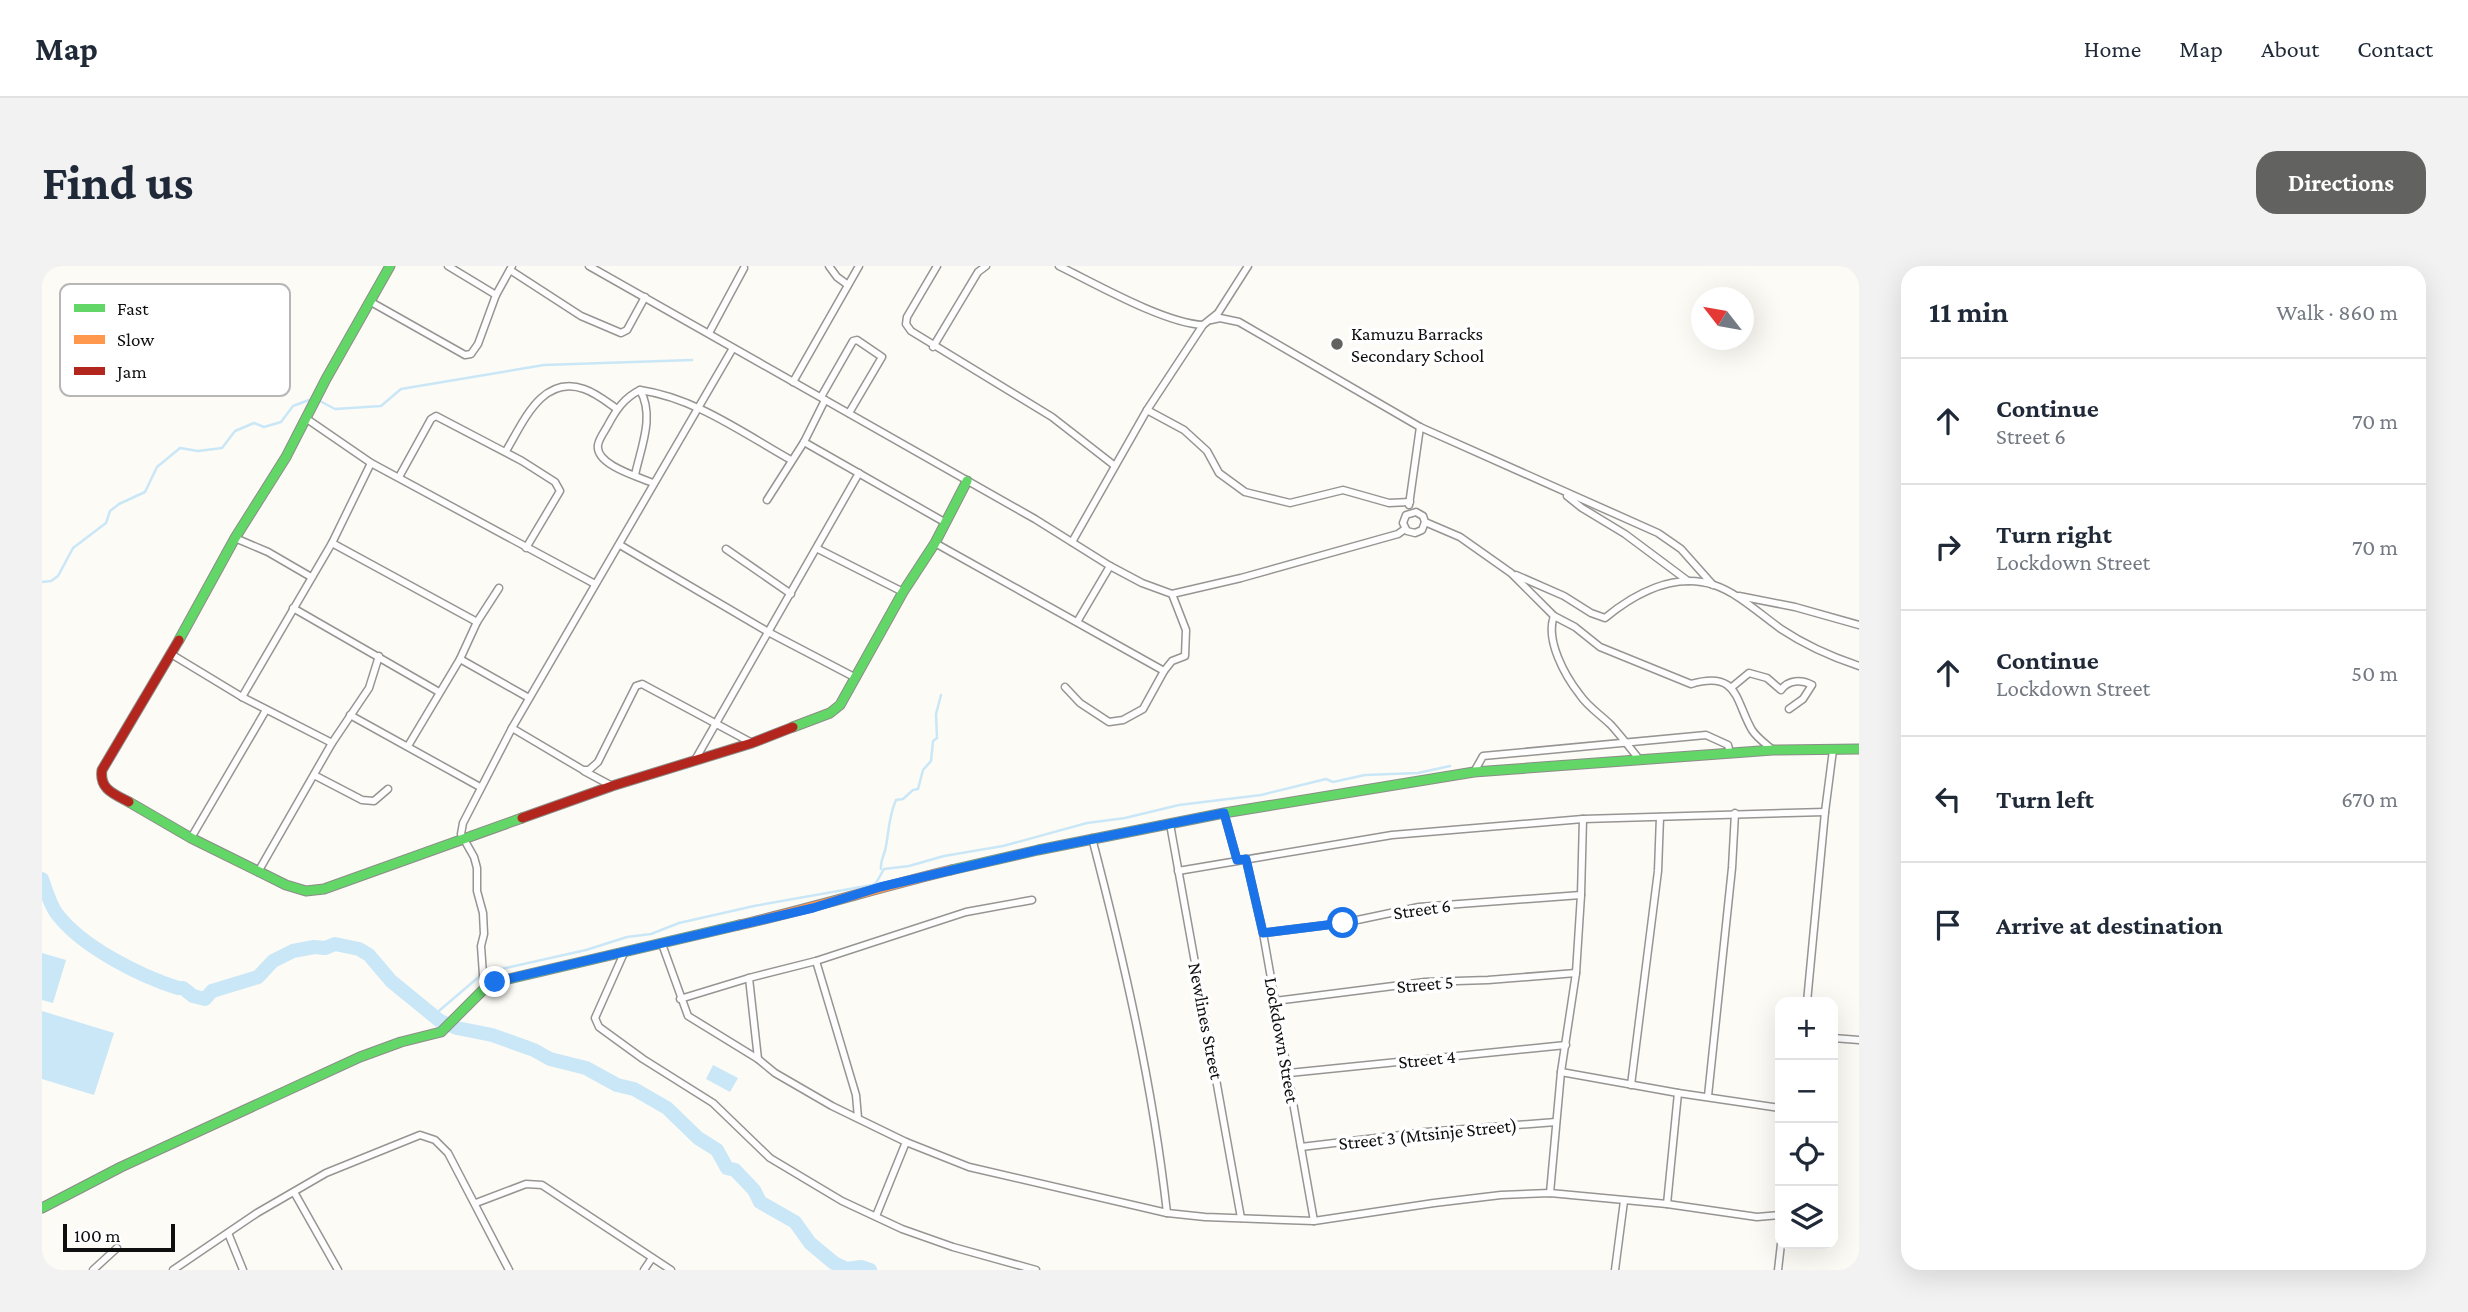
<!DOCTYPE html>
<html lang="en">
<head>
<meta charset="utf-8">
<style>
  body { margin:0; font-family:"Crimson Pro",serif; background:#f2f2f3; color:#1f2937 }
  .controls { position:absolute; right:21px; bottom:21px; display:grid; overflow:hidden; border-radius:14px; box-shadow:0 7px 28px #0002 }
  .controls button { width:63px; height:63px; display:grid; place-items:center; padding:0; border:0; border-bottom:2px solid #e0e1e3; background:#fff; color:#1f2937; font:35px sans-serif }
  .compass { position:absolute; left:1649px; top:21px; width:63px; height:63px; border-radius:50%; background:#fff; box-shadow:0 7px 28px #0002; rotate:301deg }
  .scale { position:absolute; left:21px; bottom:18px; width:112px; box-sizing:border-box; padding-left:7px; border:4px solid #0f0f0f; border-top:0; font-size:19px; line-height:24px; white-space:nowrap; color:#0f0f0f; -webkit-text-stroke:5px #fff; paint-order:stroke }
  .stop { position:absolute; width:21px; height:21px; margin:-16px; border:5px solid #1a73e8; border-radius:50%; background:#fff }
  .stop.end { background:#1a73e8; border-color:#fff; box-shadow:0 2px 7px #0008 }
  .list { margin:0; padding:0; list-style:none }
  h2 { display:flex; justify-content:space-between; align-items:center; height:91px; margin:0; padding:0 28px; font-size:30px }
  h2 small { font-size:23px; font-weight:400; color:#747a83 }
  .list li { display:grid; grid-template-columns:46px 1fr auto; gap:21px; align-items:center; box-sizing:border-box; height:126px; padding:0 28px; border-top:2px solid #e0e1e3 }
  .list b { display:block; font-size:26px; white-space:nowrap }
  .list p { margin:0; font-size:23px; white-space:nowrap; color:#747a83 }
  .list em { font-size:23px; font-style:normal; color:#747a83 }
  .icon { flex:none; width:38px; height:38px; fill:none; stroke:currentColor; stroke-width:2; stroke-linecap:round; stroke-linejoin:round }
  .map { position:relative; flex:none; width:1817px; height:1004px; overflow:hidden; border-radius:21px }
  header { display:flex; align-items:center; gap:42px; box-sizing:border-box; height:98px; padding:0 35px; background:#fff; border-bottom:2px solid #e0e1e3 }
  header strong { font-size:33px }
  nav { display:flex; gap:38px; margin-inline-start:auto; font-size:24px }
  .intro { display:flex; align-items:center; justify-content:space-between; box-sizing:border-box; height:168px; padding:0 42px }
  h1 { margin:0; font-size:49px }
  .button { padding:18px 32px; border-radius:21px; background:#626260; color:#fff; font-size:24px; font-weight:700 }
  main { display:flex; gap:42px; padding:0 42px }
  aside { flex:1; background:#fff; border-radius:21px; box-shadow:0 7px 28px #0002 }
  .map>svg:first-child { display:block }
  .water { fill:#cae7f7 }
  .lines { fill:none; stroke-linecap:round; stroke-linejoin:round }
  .stream { stroke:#cae7f7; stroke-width:2.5 }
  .river { stroke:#cae7f7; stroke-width:14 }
  .street-casing { stroke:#969593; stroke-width:9 }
  .fast-casing { stroke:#8c8c89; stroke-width:11 }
  .slow-casing { stroke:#8c8c89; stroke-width:11 }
  .jam-casing { stroke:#8c8c89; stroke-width:11 }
  .street { stroke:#fffefe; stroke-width:6 }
  .fast { stroke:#63d668; stroke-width:9 }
  .slow { stroke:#ff974d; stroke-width:9 }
  .jam { stroke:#b3261e; stroke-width:9 }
  .route { stroke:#1a73e8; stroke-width:9 }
  .poi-dot { fill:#626260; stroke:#fff; stroke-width:2.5 }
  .labels { text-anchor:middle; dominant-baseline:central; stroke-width:7; stroke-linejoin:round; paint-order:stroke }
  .poi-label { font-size:19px; fill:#0f0f0f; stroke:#fff; text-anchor:start }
  .street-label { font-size:19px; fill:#0f0f0f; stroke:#fff }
  .key { fill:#fff; stroke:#b7b7b7; stroke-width:2 }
  .key-label { font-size:19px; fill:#0f0f0f }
</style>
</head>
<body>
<header>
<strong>Map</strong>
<nav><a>Home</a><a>Map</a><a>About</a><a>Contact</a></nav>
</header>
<div class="intro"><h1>Find us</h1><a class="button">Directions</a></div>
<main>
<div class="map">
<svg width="1817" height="1004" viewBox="0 0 1817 1004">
  <rect width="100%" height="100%" fill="#fcfbf5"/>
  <g class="water">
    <polygon points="0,687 24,694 11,737 0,734"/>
    <polygon points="0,745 72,767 52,829 0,813"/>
    <polygon points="671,799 696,812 688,826 664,813"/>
  </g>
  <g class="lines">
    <g class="stream">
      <polyline points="278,135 293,143 339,140 359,123 502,99 650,94"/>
      <polyline points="0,316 9,315 16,310 31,282 64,257 68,245 77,238 103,226 115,201 138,182 156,185 180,182 193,165 212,157 222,161 239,156 251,140 267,134"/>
      <path d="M839 603C838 593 843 589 844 580 847 564 847 549 854 534L861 533 871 524 876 523 881 504 889 495 891 475 895 472 894 448 899 429"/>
      <polyline points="446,706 544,684 585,671 609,668 637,657 712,640 830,619 834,617 842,603 867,600 902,590 961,580 1045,557 1083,552 1137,539 1219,529 1284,513 1291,516 1323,509 1376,507 1408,500"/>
      <polyline points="391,750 439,709"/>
    </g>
    <path class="river" d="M0 613C4 624 8 639 15 648 40 681 98 710 136 722H141L151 730 163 733 170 725 216 711 231 695 251 685 272 681 283 682 293 678 317 683 327 689 349 715 398 755 415 762 450 769 492 784 508 793 544 802 575 819 592 823 625 842 656 872 675 884 685 902 693 904 712 924 718 936 753 956 768 977 792 997 805 1003 819 1001 828 1004"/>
    <defs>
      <g id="street">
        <polyline points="406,0 454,29"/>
        <polyline points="547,0 993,253 1068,300 1100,317 1130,328 1199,312 1356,268 1363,263"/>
        <polyline points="787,0 795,11 806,19"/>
        <polyline points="895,0 865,51 864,58 869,65 1010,151 1073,200"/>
        <path d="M1017 0C1054 18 1122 57 1161 59L1176 47 1206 0"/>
        <polyline points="468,4 539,50 579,67 585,64 603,31"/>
        <polyline points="329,36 423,89 429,88 436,78 454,29 470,0"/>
        <polyline points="1169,54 1178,52 1197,56 1378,161 1616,267 1639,283 1671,319"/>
        <polyline points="667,67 702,2"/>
        <polyline points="891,81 936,6 944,0"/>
        <polyline points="751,116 817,0"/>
        <polyline points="779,131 811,75 815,74 840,91 807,147"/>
        <polyline points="1105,144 1142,164 1165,185 1177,207 1203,226 1248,237 1301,224 1347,237 1368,236"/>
        <polyline points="265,153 329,197 553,318"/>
        <polyline points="762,176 904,257"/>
        <path d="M464 185C481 157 500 108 542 123 554 127 565 136 575 143"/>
        <path d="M593 209C599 181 613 150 598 124"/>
        <polyline points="357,211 389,153 394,150 480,195 513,216 518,225 484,282"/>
        <path d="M611 217C597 211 553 199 556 179 557 172 563 165 566 159 574 144 582 132 598 124 653 132 701 167 749 194"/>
        <polyline points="1525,230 1540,242 1583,268 1646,315"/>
        <polyline points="725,234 762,176 783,134"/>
        <polyline points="1367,239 1378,161"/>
        <path d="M1383 256 1380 264 1373 267 1365 265 1361 257 1364 249 1374 246 1381 250 1383 256 1418 271 1469 307 1512 350 1533 361 1558 381 1649 418C1697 404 1693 435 1710 464 1715 472 1724 478 1731 484"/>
        <polyline points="193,272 226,286 269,311"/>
        <polyline points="1030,276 1105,144 1161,59"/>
        <polyline points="290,277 435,356"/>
        <polyline points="893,277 1122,405"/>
        <polyline points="578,279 728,367 814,412"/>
        <polyline points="684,283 749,328"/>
        <polyline points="776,283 861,326"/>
        <path d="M1474 309 1522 330 1549 347 1563 352C1592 328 1632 306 1672 319 1696 327 1718 348 1739 363 1763 379 1790 391 1817 400"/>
        <polyline points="1697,330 1753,341 1817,359"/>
        <polyline points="251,342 397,426"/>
        <path d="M1512 350C1503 374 1523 410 1538 429 1546 441 1559 449 1569 459 1579 470 1588 482 1597 493"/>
        <polyline points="1035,356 1068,300"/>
        <polyline points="129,388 200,431 290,477"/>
        <polyline points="418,393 487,432"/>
        <polyline points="1023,421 1038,437 1067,456 1081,454 1101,443 1122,405 1130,395 1143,390 1144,364 1130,328"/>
        <path d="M1690 421 1707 407 1725 412 1739 424C1746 414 1759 413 1770 419L1761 433 1747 443"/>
        <polyline points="200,431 290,277 329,197"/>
        <polyline points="308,449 438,521"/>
        <polyline points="470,462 541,504 547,504 556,496 594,420 600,418 710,477"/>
        <polyline points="366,480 418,393 435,356 457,322"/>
        <polyline points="653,494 817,207"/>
        <polyline points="542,505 570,520"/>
        <polyline points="1432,506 1441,490 1664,469 1686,479 1688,487"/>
        <polyline points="272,509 320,534 332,535 346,523"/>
        <polyline points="1182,547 1195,594"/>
        <polyline points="1128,558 1199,952"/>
        <polyline points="149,572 224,444"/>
        <path d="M1050 572C1082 695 1111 820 1125 947"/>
        <polyline points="1204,593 1221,667 1272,955"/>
        <polyline points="1136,605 1350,569 1541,553 1783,546"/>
        <polyline points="216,606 290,477 327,422 337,390"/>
        <polyline points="1221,667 1301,657 1377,641 1539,629"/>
        <polyline points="620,678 646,750 716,793 733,807 790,840 864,876 927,901 1125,947 1163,951 1272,955 1392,937 1459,929 1508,927 1625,938 1715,951 1738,949"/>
        <polyline points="582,687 553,752 557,761 601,793 671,837 728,892 800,935 860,963 911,981 994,1004"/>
        <polyline points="774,695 814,829 816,852"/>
        <polyline points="707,712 716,793"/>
        <polyline points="442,723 439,680 442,668 441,647 435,625 435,602 432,591 419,568 421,557 470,462 691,82"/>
        <polyline points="638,733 707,712 774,695 924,646 990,634"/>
        <polyline points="1233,735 1383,716 1446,714 1534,707"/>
        <polyline points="1765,736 1783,546 1791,484"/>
        <polyline points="1791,772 1817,774"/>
        <polyline points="1519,806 1636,827 1738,842"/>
        <polyline points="1247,807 1524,779"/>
        <polyline points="1589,819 1616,605 1618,551"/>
        <polyline points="1666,830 1690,602 1693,547"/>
        <polyline points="1259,881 1384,866 1514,856"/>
        <polyline points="252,926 296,1004"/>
        <polyline points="1508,927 1519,806 1534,707 1539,629 1541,553"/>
        <polyline points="434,937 484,918 500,919 629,1004"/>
        <polyline points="1625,938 1636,827"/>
        <polyline points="834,950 864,876"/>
        <polyline points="186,967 201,1004"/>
        <polyline points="51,1004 75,982"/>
        <polyline points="131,1004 215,947 284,907 378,869 393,874 406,887 467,1004"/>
        <polyline points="602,1004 610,992"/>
        <polyline points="1573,1004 1582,935"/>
        <polyline points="1736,1004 1739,978"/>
      </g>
      <g id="fast">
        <polyline points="137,374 193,272 244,191 284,113 348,0"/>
        <polyline points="751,461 788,447 798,439 861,326 893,277 925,215"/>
        <polyline points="87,536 149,572 244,619 264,625 282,623 480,552"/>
        <polyline points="909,604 996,584 1182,547 1432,506 1731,484 1817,483"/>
        <polyline points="0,942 79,901 318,791 359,776 399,766 442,723 462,714 697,659"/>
      </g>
      <path id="slow" d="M697 659C768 643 838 621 909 604"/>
      <g id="jam">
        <path d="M87 536C72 528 57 523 60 504L137 374"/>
        <polyline points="480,552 570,520 710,477 751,461"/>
      </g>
    </defs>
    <use href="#street" class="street-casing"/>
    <use href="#fast" class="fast-casing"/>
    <use href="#slow" class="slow-casing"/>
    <use href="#jam" class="jam-casing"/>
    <use href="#street" class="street"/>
    <use href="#fast" class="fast"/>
    <use href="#slow" class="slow"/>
    <use href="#jam" class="jam"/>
  </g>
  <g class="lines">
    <polyline class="route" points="453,716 771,642 838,621 996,584 1182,547 1195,594 1204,593 1221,667 1301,657"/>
  </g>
  <circle class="poi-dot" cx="1295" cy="78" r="7"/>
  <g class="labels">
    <g class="poi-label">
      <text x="1309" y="67">Kamuzu Barracks<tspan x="1309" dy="22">Secondary School</tspan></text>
    </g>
    <g class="street-label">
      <text transform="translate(1380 643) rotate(-8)">Street 6</text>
      <text transform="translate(1383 718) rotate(-5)">Street 5</text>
      <text transform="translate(1164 755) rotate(79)">Newlines Street</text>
      <text transform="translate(1240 774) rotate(80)">Lockdown Street</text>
      <text transform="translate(1385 793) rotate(-6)">Street 4</text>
      <text transform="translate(1386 868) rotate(-6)">Street 3 (Mtsinje Street)</text>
    </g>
  </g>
  <rect x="18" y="18" width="230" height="112" rx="10" class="key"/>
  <rect x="32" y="38" width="31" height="8" fill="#63d668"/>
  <rect x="32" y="69" width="31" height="9" fill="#ff974d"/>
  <rect x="32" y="101" width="31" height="8" fill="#b3261e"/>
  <g class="key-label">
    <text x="75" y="49">Fast</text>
    <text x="75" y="80">Slow</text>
    <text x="75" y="112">Jam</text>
  </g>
</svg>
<div class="controls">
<button>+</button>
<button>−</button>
<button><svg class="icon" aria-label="locate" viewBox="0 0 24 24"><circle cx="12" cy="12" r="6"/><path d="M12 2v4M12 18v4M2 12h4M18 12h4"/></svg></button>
<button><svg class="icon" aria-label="layers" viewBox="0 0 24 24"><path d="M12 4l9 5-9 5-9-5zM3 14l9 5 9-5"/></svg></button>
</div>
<svg class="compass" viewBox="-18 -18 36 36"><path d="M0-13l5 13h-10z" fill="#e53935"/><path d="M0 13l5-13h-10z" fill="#747a83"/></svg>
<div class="scale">100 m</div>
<div class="stop" style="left:1301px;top:657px"></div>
<div class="stop end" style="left:453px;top:716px"></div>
</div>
<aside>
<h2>11 min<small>Walk · 860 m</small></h2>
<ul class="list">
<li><svg class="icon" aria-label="ahead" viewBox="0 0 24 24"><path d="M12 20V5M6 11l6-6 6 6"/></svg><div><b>Continue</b><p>Street 6</p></div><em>70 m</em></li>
<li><svg class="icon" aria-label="right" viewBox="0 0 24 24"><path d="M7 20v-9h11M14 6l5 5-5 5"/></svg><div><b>Turn right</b><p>Lockdown Street</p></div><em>70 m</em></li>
<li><svg class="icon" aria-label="ahead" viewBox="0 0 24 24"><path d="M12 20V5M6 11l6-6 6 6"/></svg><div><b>Continue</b><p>Lockdown Street</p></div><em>50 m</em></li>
<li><svg class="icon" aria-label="left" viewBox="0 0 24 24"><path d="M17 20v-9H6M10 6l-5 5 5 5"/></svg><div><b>Turn left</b></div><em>670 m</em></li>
<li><svg class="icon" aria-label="arrive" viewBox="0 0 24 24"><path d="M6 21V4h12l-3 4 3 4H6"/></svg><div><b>Arrive at destination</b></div></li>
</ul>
</aside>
</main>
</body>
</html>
